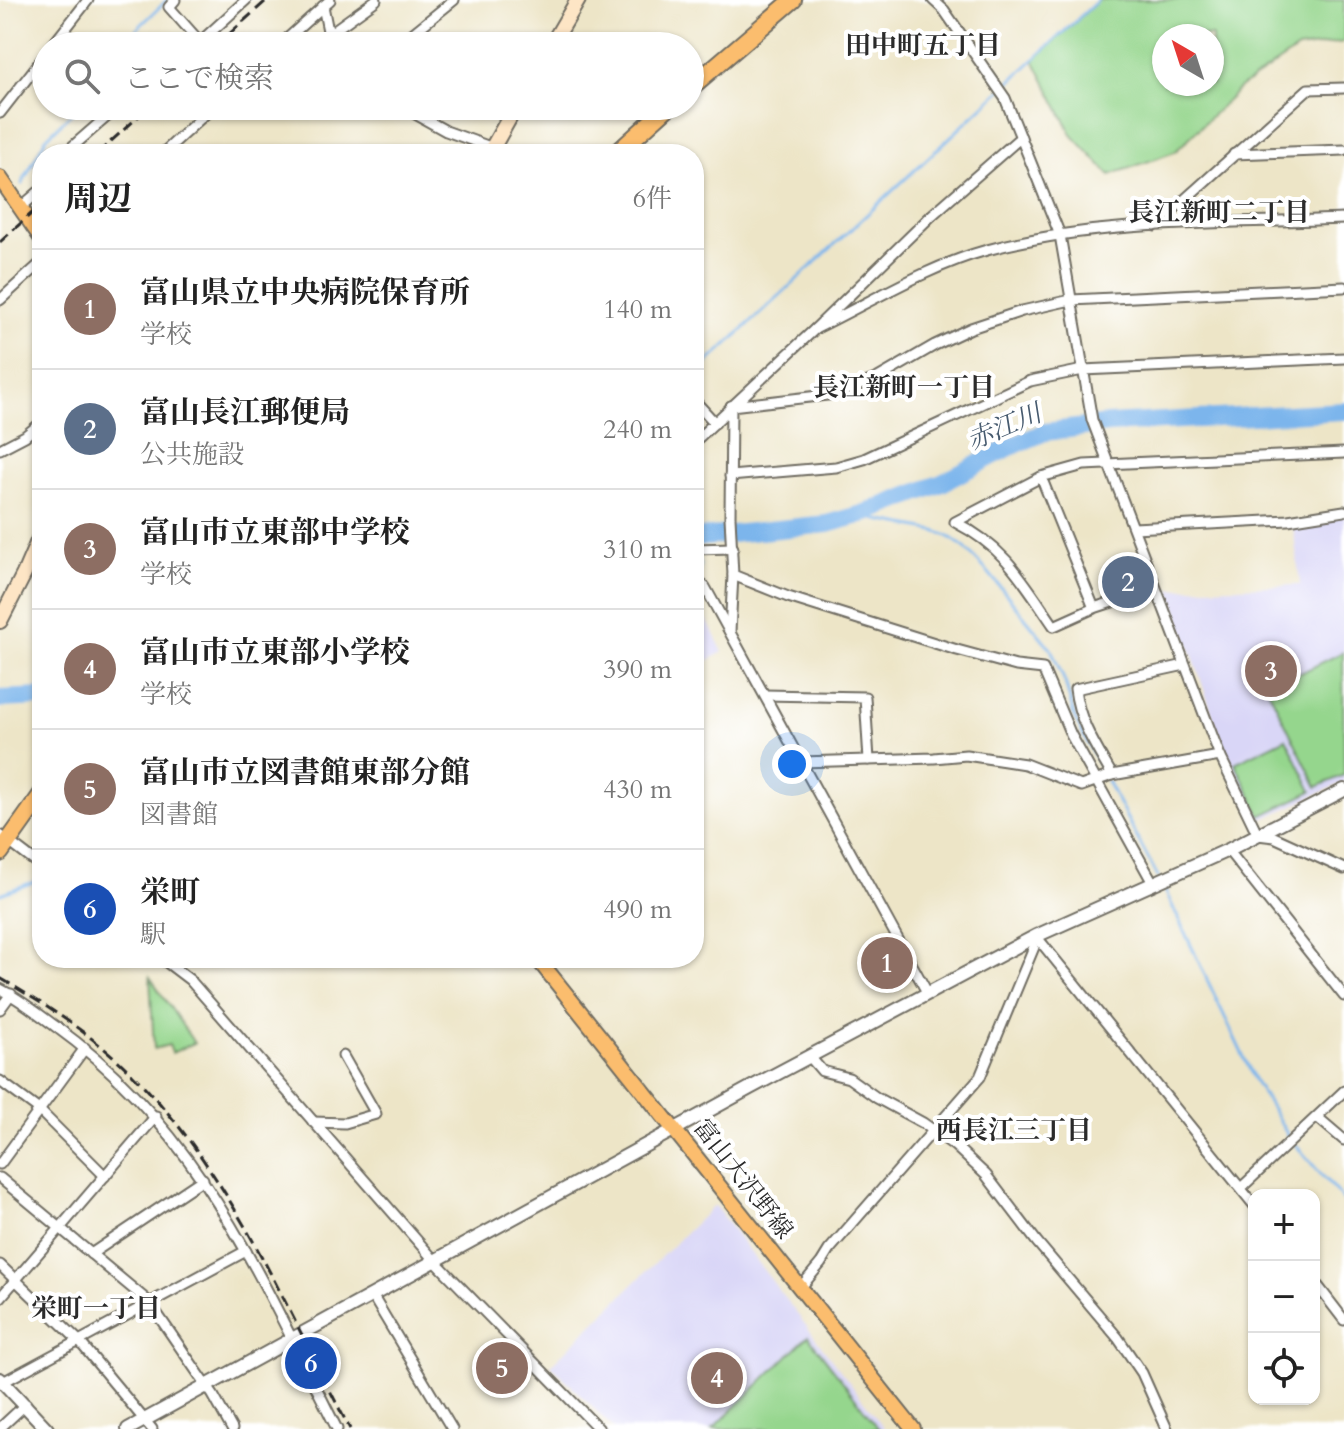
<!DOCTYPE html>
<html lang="ja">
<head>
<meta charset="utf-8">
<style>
  body { margin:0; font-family:Cardo,"Noto Serif JP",serif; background:#f6f6f6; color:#222 }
  .controls { position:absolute; right:24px; bottom:24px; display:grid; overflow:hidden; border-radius:16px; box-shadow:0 2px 6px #0004 }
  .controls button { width:72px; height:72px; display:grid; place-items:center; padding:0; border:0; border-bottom:2px solid #e0e0e0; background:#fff; color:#222; font:40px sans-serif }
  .compass { position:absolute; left:1152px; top:24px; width:72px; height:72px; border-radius:50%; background:#fff; box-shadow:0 2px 6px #0004; rotate:321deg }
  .you { position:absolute; left:792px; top:764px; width:28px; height:28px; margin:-20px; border:6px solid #fff; border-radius:50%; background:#1a73e8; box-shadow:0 0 0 12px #1a73e833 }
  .badge { display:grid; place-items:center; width:52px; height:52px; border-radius:50%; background:#0b8043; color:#fff; font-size:26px; font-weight:700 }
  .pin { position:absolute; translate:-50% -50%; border:4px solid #fff; box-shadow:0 2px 8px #0006 }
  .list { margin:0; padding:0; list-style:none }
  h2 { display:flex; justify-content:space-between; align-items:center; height:104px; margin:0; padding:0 32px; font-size:34px }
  h2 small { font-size:26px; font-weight:400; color:#767676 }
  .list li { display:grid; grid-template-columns:52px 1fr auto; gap:24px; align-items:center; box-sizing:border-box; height:120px; padding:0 32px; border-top:2px solid #e0e0e0 }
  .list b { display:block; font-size:30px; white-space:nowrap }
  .list p { margin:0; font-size:26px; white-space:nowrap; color:#767676 }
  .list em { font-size:26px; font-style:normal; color:#767676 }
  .icon { flex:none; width:44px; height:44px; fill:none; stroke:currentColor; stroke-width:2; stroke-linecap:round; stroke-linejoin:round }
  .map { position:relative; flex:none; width:1344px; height:1429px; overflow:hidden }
  .search { position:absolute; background:#fff; box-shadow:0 2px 6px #0004; left:32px; top:32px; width:672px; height:88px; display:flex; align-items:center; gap:20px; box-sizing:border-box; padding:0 28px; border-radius:44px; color:#767676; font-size:30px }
  .panel { position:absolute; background:#fff; box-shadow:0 2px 6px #0004; left:32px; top:144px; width:672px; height:824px; border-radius:32px }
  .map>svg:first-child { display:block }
  .built { fill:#d9d6f7 }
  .green { fill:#95d68d; stroke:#60805c; stroke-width:2; fill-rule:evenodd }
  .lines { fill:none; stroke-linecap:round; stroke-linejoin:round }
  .stream { stroke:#7cb5ec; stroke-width:3 }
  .river { stroke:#7cb5ec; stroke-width:18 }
  .minor-casing { stroke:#6f6c62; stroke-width:13 }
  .tertiary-casing { stroke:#6f6c62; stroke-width:16 }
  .secondary-casing { stroke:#6f6c62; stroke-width:18 }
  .primary-casing { stroke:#6f6c62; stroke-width:18 }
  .trunk-casing { stroke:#6f6c62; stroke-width:20 }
  .minor { stroke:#fff; stroke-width:9 }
  .tertiary { stroke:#fff; stroke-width:12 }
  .secondary { stroke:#fde5c5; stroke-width:14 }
  .primary { stroke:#fbbd6e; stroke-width:14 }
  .trunk { stroke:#fbbd6e; stroke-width:16 }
  .rail { stroke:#2b2b2b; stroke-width:3; stroke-dasharray:12 6; stroke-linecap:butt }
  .labels { text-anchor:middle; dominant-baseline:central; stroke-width:8; stroke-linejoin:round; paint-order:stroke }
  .street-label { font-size:24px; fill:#2b2b2b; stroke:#fff }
  .neighbourhood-label { font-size:26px; font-weight:bold; fill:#2b2b2b; stroke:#fff }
  .water-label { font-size:26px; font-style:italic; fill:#475b6f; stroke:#fff }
</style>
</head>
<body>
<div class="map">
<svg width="1344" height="1429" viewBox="0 0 1344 1429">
  <rect width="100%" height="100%" fill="#fff"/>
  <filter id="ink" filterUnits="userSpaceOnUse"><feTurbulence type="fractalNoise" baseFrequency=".0125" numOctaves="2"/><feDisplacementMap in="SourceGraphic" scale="16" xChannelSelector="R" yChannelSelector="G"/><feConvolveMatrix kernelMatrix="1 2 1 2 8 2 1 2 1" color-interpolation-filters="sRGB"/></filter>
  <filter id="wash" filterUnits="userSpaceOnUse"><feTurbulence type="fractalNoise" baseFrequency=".006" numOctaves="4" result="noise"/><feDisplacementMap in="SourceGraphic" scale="32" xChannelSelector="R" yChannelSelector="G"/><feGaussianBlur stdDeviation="1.8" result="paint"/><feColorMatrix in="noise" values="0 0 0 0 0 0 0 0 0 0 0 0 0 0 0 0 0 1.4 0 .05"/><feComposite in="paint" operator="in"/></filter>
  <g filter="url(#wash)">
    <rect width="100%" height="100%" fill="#ede5c7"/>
    <g class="built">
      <polygon points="1344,515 1344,782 1259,821 1226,754 1170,589 1300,585 1293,525"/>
      <polygon points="694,603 707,620 723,652 694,668"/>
      <polygon points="714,1205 885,1429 614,1429 551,1365"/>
    </g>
    <g class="green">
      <path d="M1099 0H1344V42L1298 49 1241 87 1175 152 1110 175 1073 136 1034 60ZM1212 36V84H1164V36Z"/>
      <polygon points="1343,652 1344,775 1317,787 1268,689"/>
      <polygon points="1286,738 1312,791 1261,816 1235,763"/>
      <polygon points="150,977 194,1043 172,1053 169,1045 154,1049"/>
      <polygon points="808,1336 879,1429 713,1429"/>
    </g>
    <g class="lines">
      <g class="stream">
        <polyline points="126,46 137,29 167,0"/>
        <polyline points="22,184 46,138 79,106"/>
        <polyline points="694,375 1098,0"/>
        <polyline points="863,514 873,519 935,531 948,536 964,547 988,572 1051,649 1065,682 1075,719 1104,774"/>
        <polyline points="694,544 700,565 698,575 694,577"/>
        <polyline points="1107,781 1158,877"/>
        <polyline points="1162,884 1255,1081 1289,1137"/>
        <polyline points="0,894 42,879"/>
        <polyline points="1294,1143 1344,1201"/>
      </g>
      <g class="river">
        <polyline points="694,538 827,524 863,514 942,483 1008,448 1045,432 1108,424 1344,411"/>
        <polyline points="0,699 42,697"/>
      </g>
    </g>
  </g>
  <g filter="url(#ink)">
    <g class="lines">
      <defs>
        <g id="minor">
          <polyline points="175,0 169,7 200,42 246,0"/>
          <polyline points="933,0 944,10 1005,98 1060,235 1092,420 1220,756 1258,835 1274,837 1344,869"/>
          <polyline points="323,6 331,46"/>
          <polyline points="329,34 376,0"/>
          <polyline points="52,46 88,0"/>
          <polyline points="279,46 330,0"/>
          <polyline points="397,46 454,0"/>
          <polyline points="401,106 446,131 493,148"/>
          <polyline points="0,113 46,54"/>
          <polyline points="64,154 119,106"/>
          <polyline points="162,154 214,106"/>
          <polyline points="1234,154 1344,150"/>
          <polyline points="20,208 42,189"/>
          <polyline points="1155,226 1308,89 1344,88"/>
          <polyline points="0,300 42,262"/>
          <path d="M815 329C871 302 926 267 987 250 1099 219 1228 224 1344 219"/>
          <polyline points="694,400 715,423"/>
          <polyline points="731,406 730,517 733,575 788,597 957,650 1016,666 1043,669 1071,735 1153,883"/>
          <polyline points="731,406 836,394 878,378 935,345 971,328 1022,311 1071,300 1344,287"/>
          <polyline points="694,442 815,329 932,215 1021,137"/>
          <polyline points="0,449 25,436 42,422"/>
          <polyline points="730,476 836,467 864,459 1030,381 1083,370 1344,358"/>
          <polyline points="1041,477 1094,608"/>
          <polyline points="1134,528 1288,520 1344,511"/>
          <polyline points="694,549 733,548"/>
          <polyline points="694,579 705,587 928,994"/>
          <path d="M1155 588 1094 608 1054 626C1023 581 1006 548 955 522L1041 477 1084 465 1344 453"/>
          <polyline points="730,632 733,575"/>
          <polyline points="765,695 865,697 869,760"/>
          <polyline points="801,762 934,758 966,755 1025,764 1081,786 1112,775 1220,756"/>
          <path d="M1112 775C1096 747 1079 722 1075 689L1185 665"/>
          <polyline points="0,835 42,867"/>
          <polyline points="1228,850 1344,996"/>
          <polyline points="1036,936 1254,1205"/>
          <polyline points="161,958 190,980 434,1260 599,1429"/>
          <path d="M0 989C20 999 37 1013 55 1026 200 1130 259 1276 337 1429"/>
          <polyline points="0,1009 11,994"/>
          <polyline points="810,1057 822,1071 849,1078 877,1098 923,1123 955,1146 986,1175 1037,1242 1118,1338 1142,1373 1167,1429"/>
          <polyline points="0,1081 39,1110 105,1176"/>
          <polyline points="1317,1117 1344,1140"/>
          <polyline points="313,1122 345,1123 376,1114 343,1056"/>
          <polyline points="0,1164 85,1048"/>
          <polyline points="0,1178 149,1302 213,1395 232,1429"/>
          <polyline points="1241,1188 1344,1091"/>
          <polyline points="91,1254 203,1179"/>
          <polyline points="0,1265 79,1341 152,1429"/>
          <polyline points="1314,1281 1344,1320"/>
          <polyline points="801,1287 821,1263 829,1250 980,1077 1034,947"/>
          <polyline points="372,1295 452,1429"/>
          <polyline points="0,1298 156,1116"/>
          <polyline points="3,1382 246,1251"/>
          <polyline points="0,1428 26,1404"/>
        </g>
        <g id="tertiary">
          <polyline points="0,1379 47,1429"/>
          <polyline points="128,1429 750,1088 1036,936 1228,850 1344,790"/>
        </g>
        <g id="secondary">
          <polyline points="551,46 578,0"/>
          <polyline points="489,154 516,106"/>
          <polyline points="0,621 24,574 42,532"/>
        </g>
        <g id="primary">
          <polyline points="0,178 42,239"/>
          <polyline points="537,958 913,1429"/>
        </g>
        <g id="trunk">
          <polyline points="690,88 793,0"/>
          <polyline points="616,154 669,106"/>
          <polyline points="0,853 42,794"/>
        </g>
      </defs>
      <use href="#minor" class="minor-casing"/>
      <use href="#tertiary" class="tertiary-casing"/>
      <use href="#secondary" class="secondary-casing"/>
      <use href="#primary" class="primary-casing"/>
      <use href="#trunk" class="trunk-casing"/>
      <use href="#minor" class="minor"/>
      <use href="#tertiary" class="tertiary"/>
      <use href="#secondary" class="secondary"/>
      <use href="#primary" class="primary"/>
      <use href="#trunk" class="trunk"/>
      <g class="rail">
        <polyline points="216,46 267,0"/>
        <polyline points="97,154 150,106"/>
        <polyline points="0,242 42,204"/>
        <path d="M0 978C49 1007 96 1037 136 1078 232 1174 287 1311 350 1429"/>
      </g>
    </g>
  </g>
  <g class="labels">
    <g class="street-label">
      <text transform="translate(743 1179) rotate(52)">富山大沢野線</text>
    </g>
    <g class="neighbourhood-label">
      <text x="923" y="45">田中町五丁目</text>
      <text x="1219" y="212">長江新町二丁目</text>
      <text x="904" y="387">長江新町一丁目</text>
      <text x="1014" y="1130">西長江三丁目</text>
      <text x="96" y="1308">栄町一丁目</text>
    </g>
    <g class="water-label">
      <text transform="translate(1004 427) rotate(-23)">赤江川</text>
    </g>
  </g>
</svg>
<div class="controls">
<button>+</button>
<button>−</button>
<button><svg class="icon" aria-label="locate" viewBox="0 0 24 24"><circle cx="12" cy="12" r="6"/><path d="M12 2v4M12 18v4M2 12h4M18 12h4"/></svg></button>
</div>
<svg class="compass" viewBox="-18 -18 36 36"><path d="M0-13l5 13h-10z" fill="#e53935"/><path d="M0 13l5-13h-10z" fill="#767676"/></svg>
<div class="you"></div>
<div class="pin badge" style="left:887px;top:963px;background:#8d6e63">1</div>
<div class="pin badge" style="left:1128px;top:582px;background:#5c6f8a">2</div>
<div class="pin badge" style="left:1271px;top:671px;background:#8d6e63">3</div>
<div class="pin badge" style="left:717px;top:1378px;background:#8d6e63">4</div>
<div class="pin badge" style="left:502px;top:1368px;background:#8d6e63">5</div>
<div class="pin badge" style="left:311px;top:1363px;background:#1a4fb4">6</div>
<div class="search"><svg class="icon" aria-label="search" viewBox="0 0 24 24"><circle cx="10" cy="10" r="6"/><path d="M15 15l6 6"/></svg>ここで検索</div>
<section class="panel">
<h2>周辺<small>6件</small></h2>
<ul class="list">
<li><span class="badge" style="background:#8d6e63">1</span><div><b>富山県立中央病院保育所</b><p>学校</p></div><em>140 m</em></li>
<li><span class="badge" style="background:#5c6f8a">2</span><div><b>富山長江郵便局</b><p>公共施設</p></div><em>240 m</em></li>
<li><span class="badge" style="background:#8d6e63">3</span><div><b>富山市立東部中学校</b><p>学校</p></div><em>310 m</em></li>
<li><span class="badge" style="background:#8d6e63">4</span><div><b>富山市立東部小学校</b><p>学校</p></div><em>390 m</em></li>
<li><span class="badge" style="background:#8d6e63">5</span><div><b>富山市立図書館東部分館</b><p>図書館</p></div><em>430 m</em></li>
<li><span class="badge" style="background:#1a4fb4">6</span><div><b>栄町</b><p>駅</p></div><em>490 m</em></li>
</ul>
</section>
</div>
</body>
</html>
